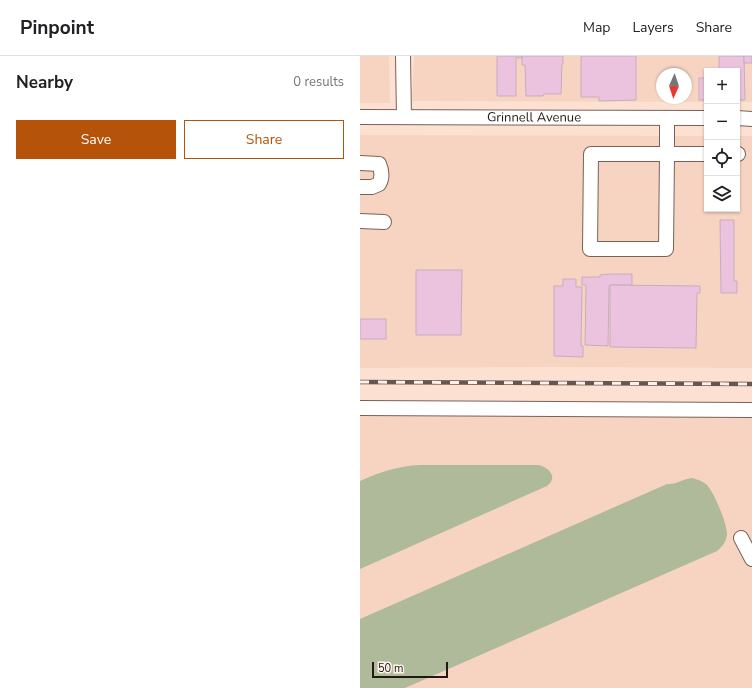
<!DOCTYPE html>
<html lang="en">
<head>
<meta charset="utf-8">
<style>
  body { margin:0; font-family:"Nunito Sans",sans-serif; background:#f2f2f2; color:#202124 }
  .controls { position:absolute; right:12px; top:12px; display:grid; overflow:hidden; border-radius:0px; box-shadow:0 1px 3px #0004 }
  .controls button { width:36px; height:36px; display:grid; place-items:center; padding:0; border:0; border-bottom:1px solid #e0e0e0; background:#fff; color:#202124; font:20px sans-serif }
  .compass { position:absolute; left:296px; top:12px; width:36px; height:36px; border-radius:50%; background:#fff; box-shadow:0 1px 3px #0004; rotate:183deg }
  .scale { position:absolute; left:12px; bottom:10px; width:76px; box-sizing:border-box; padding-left:4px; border:2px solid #231914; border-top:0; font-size:11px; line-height:14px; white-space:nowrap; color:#231914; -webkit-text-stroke:3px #fdf1eb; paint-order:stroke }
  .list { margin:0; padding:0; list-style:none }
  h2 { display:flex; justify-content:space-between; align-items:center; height:52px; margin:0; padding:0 16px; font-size:17px }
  h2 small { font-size:13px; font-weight:400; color:#757577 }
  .actions { display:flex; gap:8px; padding:12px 16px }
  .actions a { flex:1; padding:9px 0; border:1px solid #b45309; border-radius:0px; text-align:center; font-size:14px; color:#b45309 }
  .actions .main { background:#b45309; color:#fff }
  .icon { flex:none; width:22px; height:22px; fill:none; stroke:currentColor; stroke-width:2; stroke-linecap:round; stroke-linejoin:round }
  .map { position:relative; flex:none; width:392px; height:632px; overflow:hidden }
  header { display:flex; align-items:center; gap:24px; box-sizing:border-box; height:56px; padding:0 20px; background:#fff; border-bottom:1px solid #e0e0e0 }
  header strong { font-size:19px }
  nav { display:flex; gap:22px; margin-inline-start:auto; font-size:14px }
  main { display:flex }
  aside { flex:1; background:#fff }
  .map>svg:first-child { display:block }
  .built { fill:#f7d4c2; fill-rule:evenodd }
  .green { fill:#afba9a }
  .building { fill:#ecc3de; stroke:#c6adbd }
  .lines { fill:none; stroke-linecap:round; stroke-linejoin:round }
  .minor-casing { stroke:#796255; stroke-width:16 }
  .minor { stroke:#fff; stroke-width:14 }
  .rail-casing { stroke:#66564e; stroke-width:4.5 }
  .rail { stroke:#fdf1eb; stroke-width:3; stroke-dasharray:9; stroke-linecap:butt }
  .labels { text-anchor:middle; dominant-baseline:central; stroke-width:3.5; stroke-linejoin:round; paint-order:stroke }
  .street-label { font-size:13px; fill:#231914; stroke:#fdf1eb }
</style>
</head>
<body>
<header>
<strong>Pinpoint</strong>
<nav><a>Map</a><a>Layers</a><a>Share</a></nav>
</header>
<main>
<aside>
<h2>Nearby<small>0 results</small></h2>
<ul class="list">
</ul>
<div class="actions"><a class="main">Save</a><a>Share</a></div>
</aside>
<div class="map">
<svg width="392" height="632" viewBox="0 0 392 632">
  <rect width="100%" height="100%" fill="#fce0d2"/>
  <g class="built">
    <polygon points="0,0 29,0 30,47 0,47"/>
    <path d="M54 0H392V46H377V15H347V46L52 45ZM302 18H326V42H302Z"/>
    <polygon points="0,79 347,80 347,153 377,153 377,80 392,80 392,312 191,311 0,312"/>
    <polygon points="0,345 392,348 392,632 0,632"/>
  </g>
  <g class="green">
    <path d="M60 409H179C190 412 198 422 187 430L0 513V425C20 416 38 410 60 409Z"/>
    <path d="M333 422C338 424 343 425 347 429 354 436 368 470 367 479 366 486 362 491 357 495L45 632H0V563L307 428C316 429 324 422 333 422Z"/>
  </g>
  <g class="building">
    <polygon points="137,0 162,0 162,2 156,2 156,40 137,40"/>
    <polygon points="162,0 203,0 203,8 202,8 201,38 184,38 183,40 166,40 165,9 162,9"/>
    <polygon points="221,0 276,0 276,44 239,45 239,41 221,41"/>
    <polygon points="359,0 384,0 385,44 377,44 377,15 359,15"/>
    <rect x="384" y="0" width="8" height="7"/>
    <rect x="339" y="22" width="8" height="22"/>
    <polygon points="360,164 374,164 374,225 377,225 377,237 361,237"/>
    <polygon points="56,214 102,214 101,279 56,279"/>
    <polygon points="251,218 272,218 272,229 250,229 249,230 248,290 225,289 226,229 222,229 222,221 240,221 240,219"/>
    <polygon points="203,223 216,223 216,231 222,231 221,290 223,290 223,301 194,300 194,230 203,230"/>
    <polygon points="250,229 340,230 340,237 337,237 336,292 250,291"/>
    <rect x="0" y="263" width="26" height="20"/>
  </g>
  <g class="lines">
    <defs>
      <g id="minor">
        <polyline points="43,0 44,61"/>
        <path id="s1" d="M0 61 347 62"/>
        <polyline points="307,62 307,98 306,193 230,193 231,98 347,98"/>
        <polyline points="377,62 392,63"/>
        <polyline points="377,98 378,98"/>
        <path d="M0 107 19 108C22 115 23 121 19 128L12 131H0"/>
        <polyline points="0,165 24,166"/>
        <polyline points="0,352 392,354"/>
        <polyline points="381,482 392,503"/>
      </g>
    </defs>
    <use href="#minor" class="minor-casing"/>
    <use href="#minor" class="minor"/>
    <defs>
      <polyline id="rail" points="0,326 392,328"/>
    </defs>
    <use href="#rail" class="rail-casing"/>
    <use href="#rail" class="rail"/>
  </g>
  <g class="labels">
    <g class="street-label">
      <text stroke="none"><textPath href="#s1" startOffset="174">Grinnell Avenue</textPath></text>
    </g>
  </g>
</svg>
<div class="controls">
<button>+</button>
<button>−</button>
<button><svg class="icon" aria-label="locate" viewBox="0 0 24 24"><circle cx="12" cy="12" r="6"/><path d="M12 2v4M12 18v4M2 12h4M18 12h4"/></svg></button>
<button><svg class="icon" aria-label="layers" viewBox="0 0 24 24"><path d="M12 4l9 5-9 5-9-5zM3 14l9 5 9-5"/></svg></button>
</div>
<svg class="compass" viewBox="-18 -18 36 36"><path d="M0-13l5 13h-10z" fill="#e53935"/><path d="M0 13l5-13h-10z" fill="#757577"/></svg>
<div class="scale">50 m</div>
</div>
</main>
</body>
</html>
